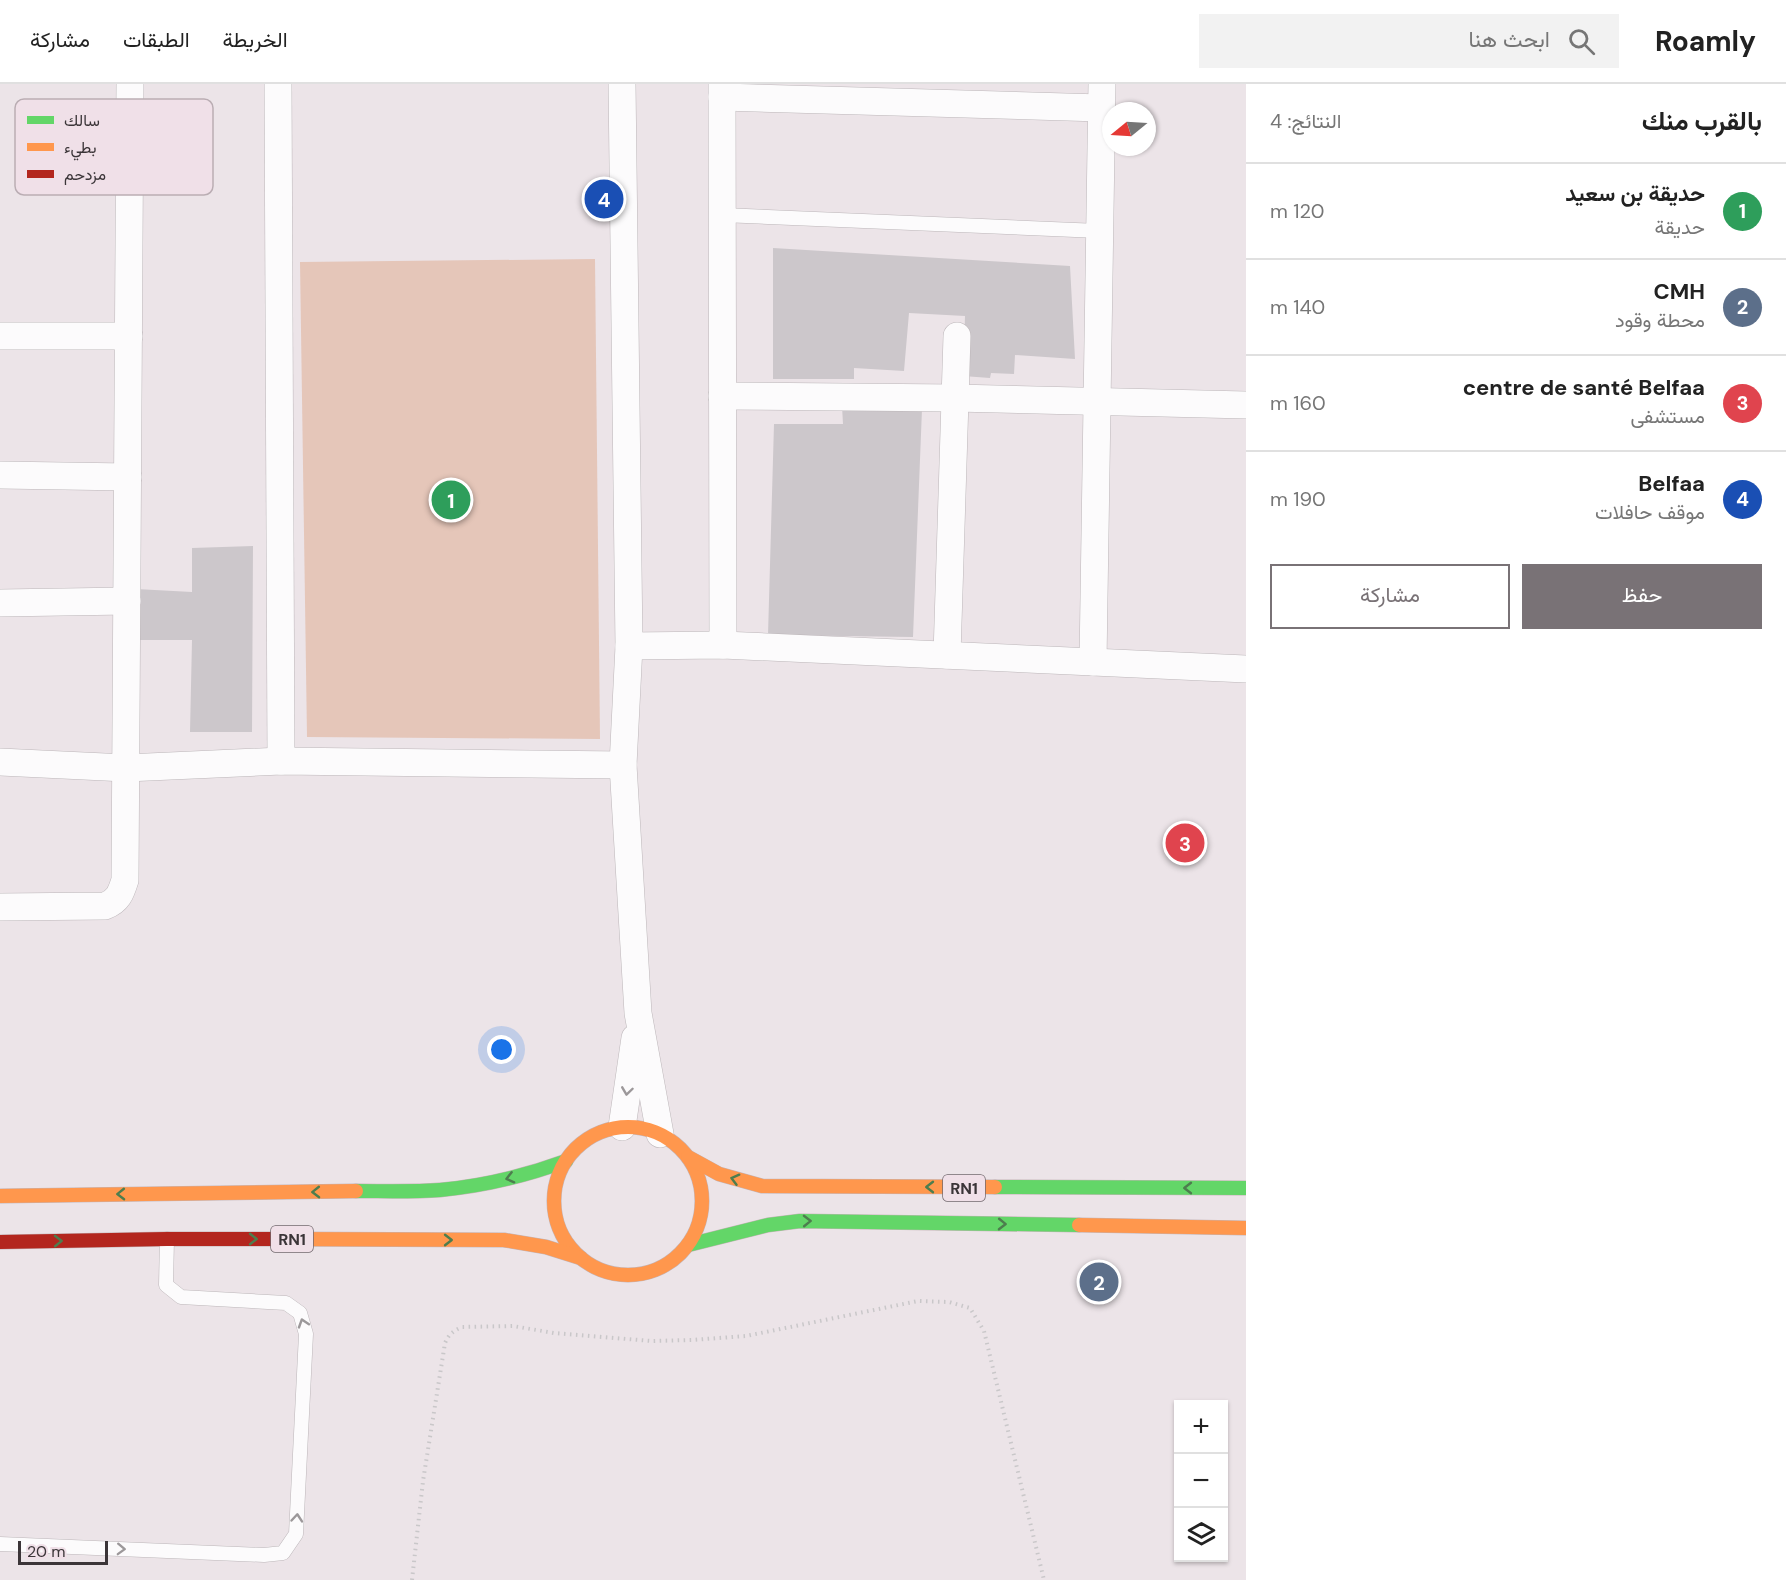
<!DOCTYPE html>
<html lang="ar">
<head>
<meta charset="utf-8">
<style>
  body { margin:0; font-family:"DM Sans",Vazirmatn,sans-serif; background:#f2f2f2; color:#222; direction:rtl }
  .controls { position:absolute; right:18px; bottom:18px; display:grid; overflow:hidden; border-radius:0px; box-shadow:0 2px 4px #0004 }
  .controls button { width:54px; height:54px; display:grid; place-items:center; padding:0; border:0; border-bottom:2px solid #e0e0e0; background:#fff; color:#222; font:30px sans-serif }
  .compass { position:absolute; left:1102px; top:18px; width:54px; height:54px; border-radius:50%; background:#fff; box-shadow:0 2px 4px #0004; rotate:252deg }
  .scale { position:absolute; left:18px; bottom:15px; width:90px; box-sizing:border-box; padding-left:6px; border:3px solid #3b3538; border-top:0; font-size:16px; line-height:21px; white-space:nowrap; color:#3b3538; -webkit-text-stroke:4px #f0e0e8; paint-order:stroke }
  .you { position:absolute; left:502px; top:966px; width:21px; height:21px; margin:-15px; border:4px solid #fff; border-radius:50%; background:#1a73e8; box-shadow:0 0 0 9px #1a73e833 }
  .badge { display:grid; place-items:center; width:39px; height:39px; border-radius:50%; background:#797276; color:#fff; font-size:20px; font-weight:700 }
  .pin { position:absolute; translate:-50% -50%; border:3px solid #fff; box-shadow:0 2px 6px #0006 }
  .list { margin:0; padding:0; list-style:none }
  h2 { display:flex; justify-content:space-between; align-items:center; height:78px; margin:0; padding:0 24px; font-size:26px }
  h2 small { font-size:20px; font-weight:400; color:#767676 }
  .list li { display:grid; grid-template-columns:39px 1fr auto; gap:18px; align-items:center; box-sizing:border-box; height:96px; padding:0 24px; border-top:2px solid #e0e0e0 }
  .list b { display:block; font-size:22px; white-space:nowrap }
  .list p { margin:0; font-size:20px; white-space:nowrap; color:#767676 }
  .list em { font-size:20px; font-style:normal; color:#767676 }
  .actions { display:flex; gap:12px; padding:18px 24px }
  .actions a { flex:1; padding:14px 0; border:2px solid #797276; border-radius:0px; text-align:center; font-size:21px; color:#797276 }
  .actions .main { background:#797276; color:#fff }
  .icon { flex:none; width:33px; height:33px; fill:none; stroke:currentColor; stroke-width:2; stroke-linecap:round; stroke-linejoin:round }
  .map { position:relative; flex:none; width:1246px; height:1496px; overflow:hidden; direction:ltr }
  header { display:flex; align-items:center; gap:36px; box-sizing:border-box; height:84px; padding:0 30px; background:#fff; border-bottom:2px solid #e0e0e0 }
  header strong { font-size:28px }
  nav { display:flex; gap:33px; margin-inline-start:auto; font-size:21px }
  .search { width:420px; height:54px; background:#f2f2f2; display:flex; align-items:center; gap:15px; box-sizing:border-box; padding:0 21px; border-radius:0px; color:#767676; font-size:22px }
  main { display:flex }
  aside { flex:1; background:#fff }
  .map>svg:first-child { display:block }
  .green { fill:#e5c6b9 }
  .building { fill:#ccc7cb }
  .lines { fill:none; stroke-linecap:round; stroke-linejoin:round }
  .lane-casing { stroke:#bcb6b9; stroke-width:15 }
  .street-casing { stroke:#bcb6b9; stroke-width:28 }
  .fast-casing { stroke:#c4b4b6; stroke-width:15 }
  .slow-casing { stroke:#c4b4b6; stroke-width:15 }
  .jam-casing { stroke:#c4b4b6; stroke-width:15 }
  .path { stroke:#c9c7c9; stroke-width:4; stroke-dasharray:1.5 4.5; stroke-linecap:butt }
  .lane { stroke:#fcfbfc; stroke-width:14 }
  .street { stroke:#fcfbfc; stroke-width:27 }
  .fast { stroke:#63d668; stroke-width:14 }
  .slow { stroke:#ff974d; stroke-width:14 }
  .jam { stroke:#b3261e; stroke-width:14 }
  .oneway { stroke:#9c989a }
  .oneway2 { stroke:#4d7d4e }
  .labels { text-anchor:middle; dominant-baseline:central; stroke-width:6; stroke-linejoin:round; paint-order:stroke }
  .shield { fill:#f0e0e8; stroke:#71686d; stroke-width:1.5 }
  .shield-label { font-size:16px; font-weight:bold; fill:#3b3538 }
  .key { fill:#f0e0e8; stroke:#baadb3; stroke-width:1.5 }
  .key-label { font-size:16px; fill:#3b3538 }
</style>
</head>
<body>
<header>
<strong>Roamly</strong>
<div class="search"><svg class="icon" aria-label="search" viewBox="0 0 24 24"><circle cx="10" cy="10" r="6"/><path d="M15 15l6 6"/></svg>ابحث هنا</div>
<nav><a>الخريطة</a><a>الطبقات</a><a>مشاركة</a></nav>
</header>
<main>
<aside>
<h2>بالقرب منك<small>النتائج: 4</small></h2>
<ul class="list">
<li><span class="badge" style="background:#2e9e5b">1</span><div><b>حديقة بن سعيد</b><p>حديقة</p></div><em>120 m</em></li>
<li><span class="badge" style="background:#5c6f8a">2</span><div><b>CMH</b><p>محطة وقود</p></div><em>140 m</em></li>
<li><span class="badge" style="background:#e0444e">3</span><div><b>centre de santé Belfaa</b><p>مستشفى</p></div><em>160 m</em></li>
<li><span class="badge" style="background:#1a4fb4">4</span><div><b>Belfaa</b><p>موقف حافلات</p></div><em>190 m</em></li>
</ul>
<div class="actions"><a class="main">حفظ</a><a>مشاركة</a></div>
</aside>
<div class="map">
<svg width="1246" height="1496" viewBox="0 0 1246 1496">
  <rect width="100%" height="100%" fill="#ece4e8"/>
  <polygon class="green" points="595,175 600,655 307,653 300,178"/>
  <g class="building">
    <polygon points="773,164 1070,182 1075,275 1015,271 1014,290 991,289 990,294 963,292 965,232 909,229 904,287 854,284 854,295 773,295"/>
    <polygon points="842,322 922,325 913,553 768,551 774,340 843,340"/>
    <polygon points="253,462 252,648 190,648 192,556 135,556 136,505 192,508 192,464"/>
  </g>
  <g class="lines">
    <defs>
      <g id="lane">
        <polyline points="722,131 1099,147"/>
        <polyline points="0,1460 264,1471 283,1469 296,1450 306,1250 300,1229 286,1219 181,1213 166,1201 167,1155"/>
      </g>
      <g id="street">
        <polyline points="278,0 281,677"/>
        <polyline points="622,0 629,562 623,681 638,929 660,1050"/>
        <polyline points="722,0 723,561"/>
        <polyline points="722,13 1101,24"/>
        <polyline points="0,252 129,252"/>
        <polyline points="722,312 955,314 1246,321"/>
        <polyline points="0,391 128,393"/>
        <polyline points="0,519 127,517"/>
        <polyline points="629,562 723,561 1246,585"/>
        <polyline points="947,571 957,252"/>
        <polyline points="1093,578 1102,0"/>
        <polyline points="0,678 126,684 281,677 623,681"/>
        <path d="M0 823 105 822C118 817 121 809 125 796L130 0"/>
        <polyline points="622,1043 635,954"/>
      </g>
      <g id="fast">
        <polyline points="995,1103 1246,1104"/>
        <path d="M356 1107C384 1107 412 1108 440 1106 484 1102 525 1092 566 1077"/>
        <polyline points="688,1161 768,1141 800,1137 1079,1141"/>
      </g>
      <g id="slow">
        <circle cx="628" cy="1117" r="74"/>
        <polyline points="688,1073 719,1090 762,1102 995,1103"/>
        <polyline points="0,1112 356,1107"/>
        <polyline points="1079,1141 1246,1144"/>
        <polyline points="280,1155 504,1156 546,1163 581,1174"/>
      </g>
      <polyline id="jam" points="0,1158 167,1155 280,1155"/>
    </defs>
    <use href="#lane" class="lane-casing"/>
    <use href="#street" class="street-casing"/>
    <use href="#fast" class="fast-casing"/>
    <use href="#slow" class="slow-casing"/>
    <use href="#jam" class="jam-casing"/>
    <path class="path" d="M412 1496 423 1397 445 1259C449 1250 453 1247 462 1243L513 1242 554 1249 651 1257 692 1256 746 1252 918 1217 949 1218 970 1224 984 1247 1044 1496"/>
    <use href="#lane" class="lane"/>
    <use href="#street" class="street"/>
    <use href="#fast" class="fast"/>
    <use href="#slow" class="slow"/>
    <use href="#jam" class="jam"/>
  </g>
  <defs><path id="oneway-chevron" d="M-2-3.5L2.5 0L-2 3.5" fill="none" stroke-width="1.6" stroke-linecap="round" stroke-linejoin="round" transform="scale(1.5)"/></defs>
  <g class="oneway">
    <use href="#oneway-chevron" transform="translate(627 1007) rotate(98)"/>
    <use href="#oneway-chevron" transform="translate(303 1239) rotate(-108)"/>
    <use href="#oneway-chevron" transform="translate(297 1434) rotate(-85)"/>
    <use href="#oneway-chevron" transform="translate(121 1465) rotate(2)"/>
  </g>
  <g class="oneway2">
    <use href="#oneway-chevron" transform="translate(510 1094) rotate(166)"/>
    <use href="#oneway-chevron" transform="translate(735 1095) rotate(-165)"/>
    <use href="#oneway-chevron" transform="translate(930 1103) rotate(-180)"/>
    <use href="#oneway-chevron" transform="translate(1188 1104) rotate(-180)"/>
    <use href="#oneway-chevron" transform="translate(316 1108) rotate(179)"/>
    <use href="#oneway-chevron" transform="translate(121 1110) rotate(179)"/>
    <use href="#oneway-chevron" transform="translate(807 1137) rotate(-1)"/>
    <use href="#oneway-chevron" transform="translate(1002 1140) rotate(1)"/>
    <use href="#oneway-chevron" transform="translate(253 1155)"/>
    <use href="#oneway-chevron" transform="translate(448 1156)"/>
    <use href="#oneway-chevron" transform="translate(58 1157) rotate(-1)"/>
  </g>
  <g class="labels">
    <g class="shield">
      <rect x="943" y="1091" width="42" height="26" rx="4.5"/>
      <rect x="271" y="1142" width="42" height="26" rx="4.5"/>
    </g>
    <g class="shield-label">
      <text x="964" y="1104">RN1</text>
      <text x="292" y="1155">RN1</text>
    </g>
  </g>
  <rect x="15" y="15" width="198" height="96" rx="9" class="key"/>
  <rect x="27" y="32" width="27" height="8" fill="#63d668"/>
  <rect x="27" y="59" width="27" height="8" fill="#ff974d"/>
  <rect x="27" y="86" width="27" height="8" fill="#b3261e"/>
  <g class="key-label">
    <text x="64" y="42">سالك</text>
    <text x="64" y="69">بطيء</text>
    <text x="64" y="96">مزدحم</text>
  </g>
</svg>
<div class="controls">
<button>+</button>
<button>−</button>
<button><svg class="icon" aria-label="layers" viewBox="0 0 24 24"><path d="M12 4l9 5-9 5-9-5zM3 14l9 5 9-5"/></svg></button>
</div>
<svg class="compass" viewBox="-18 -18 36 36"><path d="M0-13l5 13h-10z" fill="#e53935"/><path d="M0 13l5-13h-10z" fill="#767676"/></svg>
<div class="scale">20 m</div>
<div class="you"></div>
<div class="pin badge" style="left:451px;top:416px;background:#2e9e5b">1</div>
<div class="pin badge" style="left:1099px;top:1198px;background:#5c6f8a">2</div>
<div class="pin badge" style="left:1185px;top:759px;background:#e0444e">3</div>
<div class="pin badge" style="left:604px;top:115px;background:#1a4fb4">4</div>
</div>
</main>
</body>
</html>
